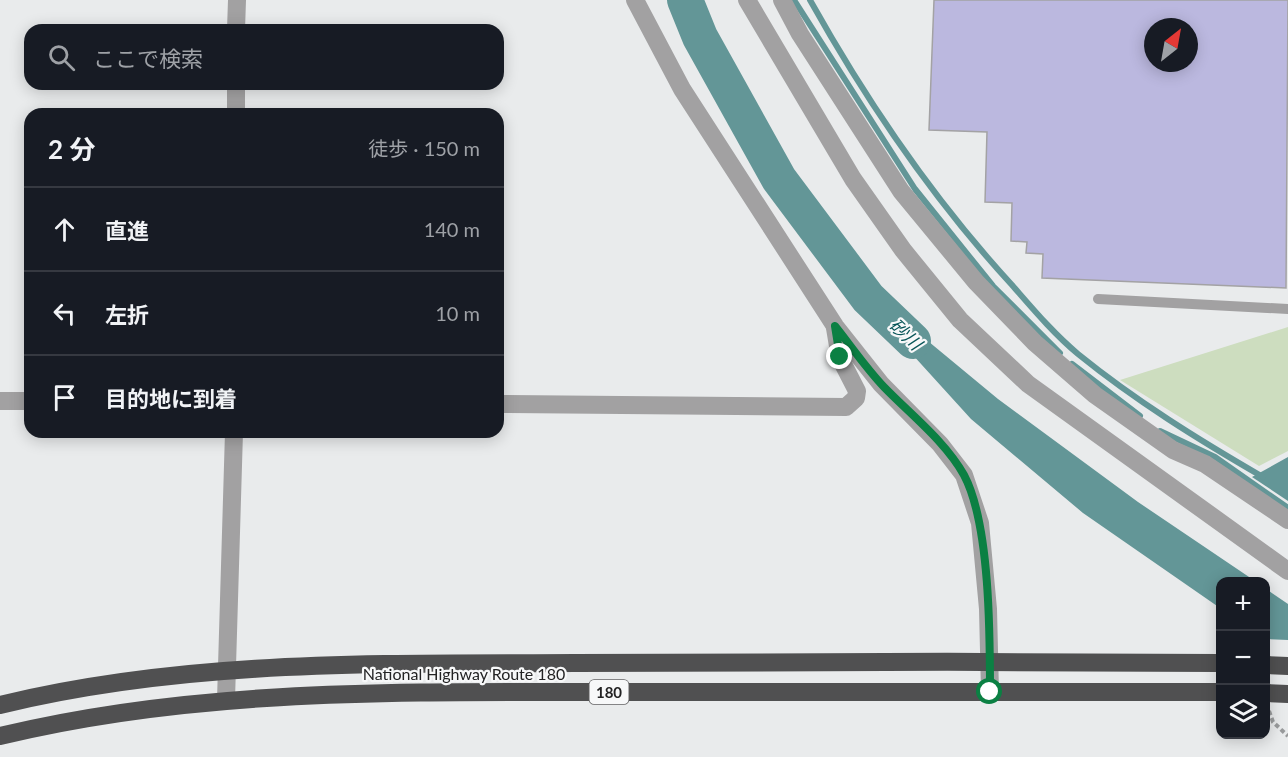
<!DOCTYPE html>
<html lang="ja">
<head>
<meta charset="utf-8">
<style>
  body { margin:0; font-family:Lato,"Noto Sans JP",sans-serif; background:#242831; color:#f1f3f6 }
  .controls { position:absolute; right:18px; bottom:18px; display:grid; overflow:hidden; border-radius:12px; box-shadow:0 3px 15px #0003 }
  .controls button { width:54px; height:54px; display:grid; place-items:center; padding:0; border:0; border-bottom:2px solid #363941; background:#171b24; color:#f1f3f6; font:30px sans-serif }
  .compass { position:absolute; left:1144px; top:18px; width:54px; height:54px; border-radius:50%; background:#171b24; box-shadow:0 3px 15px #0003; rotate:31deg }
  .stop { position:absolute; width:18px; height:18px; margin:-14px; border:4px solid #0b8043; border-radius:50%; background:#fff }
  .stop.end { background:#0b8043; border-color:#fff; box-shadow:0 2px 6px #0008 }
  .list { margin:0; padding:0; list-style:none }
  h2 { display:flex; justify-content:space-between; align-items:center; height:78px; margin:0; padding:0 24px; font-size:26px }
  h2 small { font-size:20px; font-weight:400; color:#9ea1a6 }
  .list li { display:grid; grid-template-columns:39px 1fr auto; gap:18px; align-items:center; box-sizing:border-box; height:84px; padding:0 24px; border-top:2px solid #363941 }
  .list b { display:block; font-size:22px; white-space:nowrap }
  .list em { font-size:20px; font-style:normal; color:#9ea1a6 }
  .icon { flex:none; width:33px; height:33px; fill:none; stroke:currentColor; stroke-width:2; stroke-linecap:round; stroke-linejoin:round }
  .map { position:relative; flex:none; width:1288px; height:757px; overflow:hidden }
  .search { position:absolute; background:#171b24; box-shadow:0 3px 15px #0003; left:24px; top:24px; width:480px; height:66px; display:flex; align-items:center; gap:15px; box-sizing:border-box; padding:0 21px; border-radius:18px; color:#9ea1a6; font-size:22px }
  .panel { position:absolute; background:#171b24; box-shadow:0 3px 15px #0003; left:24px; top:108px; width:480px; height:330px; border-radius:18px }
  .map>svg:first-child { display:block }
  .green { fill:#cdddbf }
  .water { fill:#639697 }
  .pier { fill:#e9ebec }
  .lines { fill:none; stroke-linecap:round; stroke-linejoin:round }
  .stream { stroke:#639697; stroke-width:6 }
  .river { stroke:#639697; stroke-width:36 }
  .building { fill:#bbb8df; stroke:#a3a2a4; stroke-width:1.5; fill-rule:evenodd }
  .path { stroke:#999b9c; stroke-width:4; stroke-dasharray:4.5 3; stroke-linecap:butt }
  .lane { stroke:#a2a1a2; stroke-width:10 }
  .street { stroke:#a2a1a2; stroke-width:18 }
  .highway { stroke:#505051; stroke-width:18 }
  .route { stroke:#0b8043; stroke-width:8 }
  .labels { text-anchor:middle; dominant-baseline:central; stroke-width:4.5; stroke-linejoin:round; paint-order:stroke }
  .shield { fill:#f7f8f9; stroke:#636364; stroke-width:1.5 }
  .shield-label { font-size:15px; font-weight:bold; fill:#232324 }
  .street-label { font-size:16px; fill:#232324; stroke:#f7f8f9 }
  .water-label { font-size:18px; font-style:italic; fill:#095659; stroke:#f7f8f9 }
</style>
</head>
<body>
<div class="map">
<svg width="1288" height="757" viewBox="0 0 1288 757">
  <rect width="100%" height="100%" fill="#e9ebec"/>
  <polygon class="green" points="1288,327 1288,451 1259,466 1120,380"/>
  <g class="water">
    <polygon points="882,303 998,399 1138,502 1255,581 1220,582 1220,608 1083,513 971,419 872,310"/>
    <polygon points="1288,457 1288,501 1252,477"/>
    <polygon points="1266,589 1288,604 1288,661 1266,640"/>
  </g>
  <polygon class="pier" points="1266,639 1288,640 1288,664 1266,644"/>
  <g class="lines">
    <g class="stream">
      <polyline points="794,0 915,189 993,286 1060,353"/>
      <path d="M810 0C867 102 933 199 1012 285 1033 309 1053 333 1078 354 1136 401 1199 440 1263 477"/>
      <polyline points="1072,364 1140,416"/>
      <polyline points="1160,431 1215,457 1288,508"/>
    </g>
    <polyline class="river" points="685,0 700,37 779,179 868,298 913,341"/>
  </g>
  <path class="building" d="M934 0H1288L1286 288 1042 278 1043 254 1026 253 1027 242 1011 241 1012 203 985 202 987 132 929 130ZM1153 27H1189V63H1153Z"/>
  <g class="lines">
    <polyline class="path" points="1269,711 1273,722 1288,736"/>
    <polyline class="lane" points="1098,299 1288,309"/>
    <g class="street">
      <polyline points="635,0 682,89 835,326 881,384 940,444 964,475 980,523 988,609 990,692"/>
      <polyline points="747,0 853,179 903,250 960,320 1028,384 1288,571"/>
      <polyline points="782,0 800,34 901,191 976,282 1035,343 1095,395 1173,450 1205,464 1288,520"/>
      <polyline points="236,30 237,0"/>
      <polyline points="236,114 236,84"/>
      <polyline points="0,401 30,401"/>
      <polyline points="498,404 846,407 856,398 857,391 840,358 835,328"/>
      <polyline points="226,700 234,432"/>
    </g>
    <g class="highway">
      <polyline points="1266,665 1288,666"/>
      <polyline points="1266,693 1288,694"/>
      <path d="M0 705C188 659 383 664 575 663 790 662 1005 661 1220 663"/>
      <path d="M0 736C198 688 403 692 606 692 811 692 1016 692 1220 692"/>
    </g>
  </g>
  <g class="lines">
    <path class="route" d="M840 357 835 326C851 346 866 368 884 387 910 414 945 441 964 475 990 524 990 635 990 692"/>
  </g>
  <g class="labels">
    <rect class="shield" x="589.5" y="680" width="39" height="24" rx="4.5"/>
    <g class="shield-label">
      <text x="609" y="692">180</text>
    </g>
    <g class="street-label">
      <text x="464" y="673">National Highway Route 180</text>
    </g>
    <g class="water-label">
      <text transform="translate(906 334) rotate(43)">砂川</text>
    </g>
  </g>
</svg>
<div class="controls">
<button>+</button>
<button>−</button>
<button><svg class="icon" aria-label="layers" viewBox="0 0 24 24"><path d="M12 4l9 5-9 5-9-5zM3 14l9 5 9-5"/></svg></button>
</div>
<svg class="compass" viewBox="-18 -18 36 36"><path d="M0-13l5 13h-10z" fill="#e53935"/><path d="M0 13l5-13h-10z" fill="#9ea1a6"/></svg>
<div class="stop" style="left:990px;top:692px"></div>
<div class="stop end" style="left:840px;top:357px"></div>
<div class="search"><svg class="icon" aria-label="search" viewBox="0 0 24 24"><circle cx="10" cy="10" r="6"/><path d="M15 15l6 6"/></svg>ここで検索</div>
<section class="panel">
<h2>2 分<small>徒歩 · 150 m</small></h2>
<ul class="list">
<li><svg class="icon" aria-label="ahead" viewBox="0 0 24 24"><path d="M12 20V5M6 11l6-6 6 6"/></svg><div><b>直進</b></div><em>140 m</em></li>
<li><svg class="icon" aria-label="left" viewBox="0 0 24 24"><path d="M17 20v-9H6M10 6l-5 5 5 5"/></svg><div><b>左折</b></div><em>10 m</em></li>
<li><svg class="icon" aria-label="arrive" viewBox="0 0 24 24"><path d="M6 21V4h12l-3 4 3 4H6"/></svg><div><b>目的地に到着</b></div></li>
</ul>
</section>
</div>
</body>
</html>
